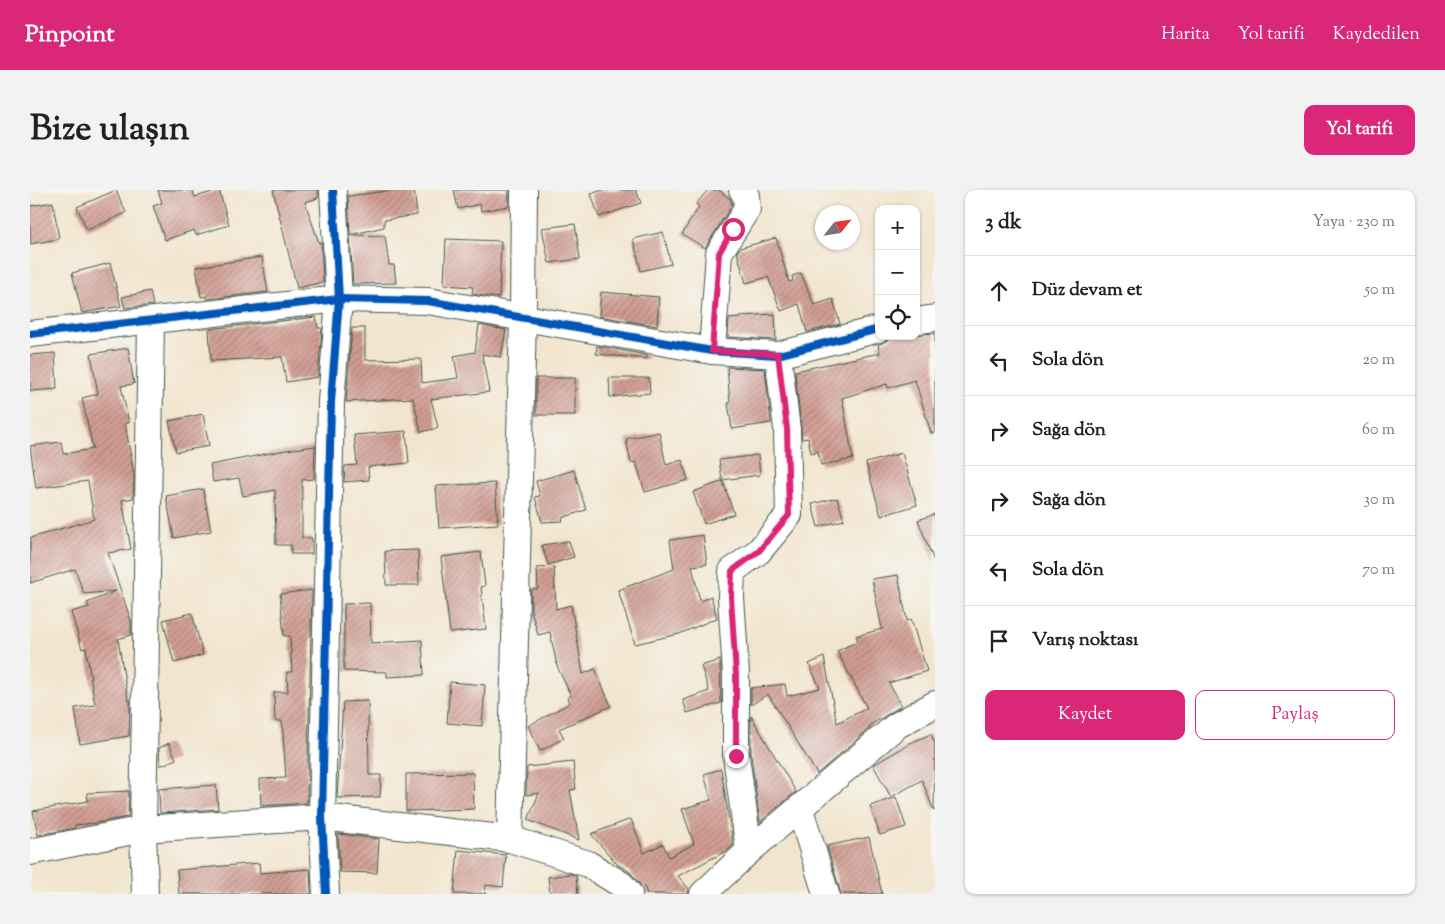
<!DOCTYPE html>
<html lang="tr">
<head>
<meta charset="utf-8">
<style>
  body { margin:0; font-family:"Sorts Mill Goudy",serif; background:#f2f2f2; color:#202124 }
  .controls { position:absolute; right:15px; top:15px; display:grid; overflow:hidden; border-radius:10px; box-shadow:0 1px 4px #0004 }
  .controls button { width:45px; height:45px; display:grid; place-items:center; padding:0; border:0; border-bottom:1px solid #e0e0e0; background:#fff; color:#202124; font:25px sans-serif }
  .compass { position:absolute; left:785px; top:15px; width:45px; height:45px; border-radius:50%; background:#fff; box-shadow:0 1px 4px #0004; rotate:60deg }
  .stop { position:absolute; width:15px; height:15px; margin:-11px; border:4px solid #db2777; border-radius:50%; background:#fff }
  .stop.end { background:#db2777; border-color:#fff; box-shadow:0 1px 5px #0008 }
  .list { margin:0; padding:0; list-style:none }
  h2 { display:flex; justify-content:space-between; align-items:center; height:65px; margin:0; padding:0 20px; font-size:21px }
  h2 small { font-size:16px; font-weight:400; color:#757577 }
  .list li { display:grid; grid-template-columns:32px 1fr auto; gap:15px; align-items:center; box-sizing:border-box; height:70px; padding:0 20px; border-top:1px solid #e0e0e0 }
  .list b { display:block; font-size:19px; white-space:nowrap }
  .list em { font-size:16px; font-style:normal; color:#757577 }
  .actions { display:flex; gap:10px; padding:15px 20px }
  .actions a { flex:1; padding:11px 0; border:1px solid #db2777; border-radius:10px; text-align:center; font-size:18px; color:#db2777 }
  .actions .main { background:#db2777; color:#fff }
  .icon { flex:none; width:28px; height:28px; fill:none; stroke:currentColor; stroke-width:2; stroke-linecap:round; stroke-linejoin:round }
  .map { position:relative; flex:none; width:905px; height:704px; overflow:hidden; border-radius:10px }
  header { display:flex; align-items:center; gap:30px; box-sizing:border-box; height:70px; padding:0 25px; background:#db2777; color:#fff }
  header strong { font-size:24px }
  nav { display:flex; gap:28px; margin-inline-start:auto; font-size:18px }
  .intro { display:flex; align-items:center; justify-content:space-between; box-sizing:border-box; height:120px; padding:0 30px }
  h1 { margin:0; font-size:35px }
  .button { padding:12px 22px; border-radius:10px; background:#db2777; color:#fff; font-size:18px; font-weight:700 }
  main { display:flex; gap:30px; padding:0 30px }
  aside { flex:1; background:#fff; border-radius:10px; box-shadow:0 1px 4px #0004 }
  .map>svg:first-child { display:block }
  .building { fill:url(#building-hatch) }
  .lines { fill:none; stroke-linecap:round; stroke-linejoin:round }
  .minor-casing { stroke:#3f564b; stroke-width:28 }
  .minor { stroke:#fff; stroke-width:26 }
  .cycleway-casing { stroke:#f6f6f2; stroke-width:11 }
  .cycleway { stroke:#0057b8; stroke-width:8 }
  .route { stroke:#db2777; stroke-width:6 }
</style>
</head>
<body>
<header>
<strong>Pinpoint</strong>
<nav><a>Harita</a><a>Yol tarifi</a><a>Kaydedilen</a></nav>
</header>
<div class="intro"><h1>Bize ulaşın</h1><a class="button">Yol tarifi</a></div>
<main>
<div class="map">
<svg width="905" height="704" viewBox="0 0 905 704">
  <defs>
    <pattern id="building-hatch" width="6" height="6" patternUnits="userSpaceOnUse" patternTransform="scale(1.25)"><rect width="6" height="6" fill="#d19d93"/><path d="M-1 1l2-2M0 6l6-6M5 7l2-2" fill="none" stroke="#a98179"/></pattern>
  </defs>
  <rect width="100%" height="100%" fill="#f6f6f2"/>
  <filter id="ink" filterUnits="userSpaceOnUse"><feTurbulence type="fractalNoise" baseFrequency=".02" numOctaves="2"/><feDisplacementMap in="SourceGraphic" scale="10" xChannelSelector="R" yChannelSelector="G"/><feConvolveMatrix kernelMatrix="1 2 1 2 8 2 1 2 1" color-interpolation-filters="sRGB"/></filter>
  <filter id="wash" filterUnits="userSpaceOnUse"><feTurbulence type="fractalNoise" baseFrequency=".0096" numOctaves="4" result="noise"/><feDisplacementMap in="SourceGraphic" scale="20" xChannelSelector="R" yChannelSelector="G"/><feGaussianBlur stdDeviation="1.12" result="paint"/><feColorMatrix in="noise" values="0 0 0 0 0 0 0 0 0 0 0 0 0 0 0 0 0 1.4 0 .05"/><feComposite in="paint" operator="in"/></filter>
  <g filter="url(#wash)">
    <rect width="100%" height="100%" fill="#f2e5ce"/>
    <g id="blocks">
      <g class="building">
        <polygon points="86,0 96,23 57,40 47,17"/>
        <polygon points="128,0 162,0 165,7 189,0 199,35 166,45 164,40 135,50 123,16 132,13"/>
        <polygon points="243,0 288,0 288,8 275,12 289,53 291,52 293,92 267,98"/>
        <polygon points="365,0 384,0 387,25 354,30 354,37 320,45 318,6"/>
        <polygon points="424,0 479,0 479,16 451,21 450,14 428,19"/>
        <polygon points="572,0 606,0 611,13 569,27 561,4"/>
        <polygon points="678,0 689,0 700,9 702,15 675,58 652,44 669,17 666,14"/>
        <polygon points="23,12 29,49 0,54 0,16"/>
        <polygon points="545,34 550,69 519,73 512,38"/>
        <polygon points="633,42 641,74 611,81 603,49"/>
        <polygon points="320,45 355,46 359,75 364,75 366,93 323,94"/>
        <polygon points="746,48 759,92 763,91 762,86 771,83 784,115 803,109 810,134 777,142 769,114 751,121 738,87 716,93 707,62 710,58"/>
        <polygon points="416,49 471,51 469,108 442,104 443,97 414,95"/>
        <polygon points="232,67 238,102 177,109 177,106 171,107 166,77"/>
        <polygon points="80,73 91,116 52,123 42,83"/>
        <polygon points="120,101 123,115 95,118 92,107"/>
        <polygon points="571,102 629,107 627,136 569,126"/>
        <polygon points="745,124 746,150 698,147 699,129 711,128 711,126"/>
        <polygon points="286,127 288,138 292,138 288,187 256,192 252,167 181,171 179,139"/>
        <polygon points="449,135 476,140 471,167 452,164 459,202 401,209 408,238 391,242 383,208 316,212 322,138 335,138 335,170 391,169 392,193 428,188 424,166 445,162"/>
        <polygon points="905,143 905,243 901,243 885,190 858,198 857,194 812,208 823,269 791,275 788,261 781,263 778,248 772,249 765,181 850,163 848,155 865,146"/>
        <polygon points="567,156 617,165 617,169 566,164"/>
        <polygon points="98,158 104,194 91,196 99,233 95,233 104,285 103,308 92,310 101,359 78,363 101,431 101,445 88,449 98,510 100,510 99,546 50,554 45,518 65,515 56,458 52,459 41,422 59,417 57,413 86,401 54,404 45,379 0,393 0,348 64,329 58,291 6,298 0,256 31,252 33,264 63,259 52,208 68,204 61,164"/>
        <polygon points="25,163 27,199 0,201 0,165"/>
        <polygon points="697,177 735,179 741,233 702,239 698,213 700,213"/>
        <rect x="506" y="188" width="39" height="37"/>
        <polygon points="579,188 619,188 620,203 580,207"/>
        <polygon points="173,224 179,256 146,262 139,231"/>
        <polygon points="376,241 379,273 338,277 339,290 314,292 315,276 327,275 324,245"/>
        <polygon points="629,242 636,275 652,270 658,290 615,302 606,272 601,273 596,249"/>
        <polygon points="285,256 284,289 272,290 272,348 282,348 282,364 261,364 261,355 246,355 245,300 213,306 209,288 183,292 180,275 256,260"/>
        <polygon points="872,263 887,315 851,326 836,273"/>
        <polygon points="728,265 730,285 692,290 689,270"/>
        <polygon points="544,280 556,320 532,328 533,331 512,332 505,307 510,306 506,291"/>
        <polygon points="693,291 704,324 674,334 663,302"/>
        <polygon points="465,293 468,334 409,338 406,296"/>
        <polygon points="173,299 181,341 144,348 136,306"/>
        <polygon points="807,308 814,330 788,337 782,314"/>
        <polygon points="905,324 905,371 904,371 888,330"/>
        <polygon points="673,345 677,374 662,376 670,411 681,406 687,428 649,444 605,454 588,400 644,379 640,350"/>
        <polygon points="539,351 544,367 518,375 512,355"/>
        <polygon points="388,360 389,395 356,395 355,361"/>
        <polygon points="451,362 455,396 451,397 456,439 420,443 411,367"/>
        <polygon points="524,377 526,419 541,415 553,484 565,479 581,516 529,539 534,548 510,561 498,536 540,513 538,507 541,506 527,476 520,442 508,445 501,420 501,399 508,399 507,378"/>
        <polygon points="868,385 877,431 881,429 897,481 859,493 871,516 839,536 840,538 787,584 738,504 721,515 721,498 755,494 757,506 790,498 779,474 794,467 807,533 837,518 807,461 828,451 826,446 852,439 842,389"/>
        <polygon points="282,400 277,613 231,616 230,589 256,588 252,531 245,531 244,502 258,502 257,482 262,482 260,446 254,446 250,404"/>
        <polygon points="340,413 341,453 392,450 394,485 357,487 357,482 314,481 314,414"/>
        <polygon points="162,423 173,465 144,473 133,430"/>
        <polygon points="690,470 691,513 657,523 653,510 679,501 671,476"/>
        <polygon points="420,492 455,495 452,536 417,533"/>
        <polygon points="338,511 339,585 351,585 350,607 307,608 313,512"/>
        <polygon points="721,526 766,602 730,632 721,565"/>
        <polygon points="901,544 905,554 904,621 892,590 861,607 843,575 878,555 878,554"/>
        <polygon points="139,553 146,569 130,576 129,558"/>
        <polygon points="543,572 546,599 540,600 549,650 498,630 509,603 496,605 497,577"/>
        <polygon points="691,579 703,655 698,660 648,686 659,699 658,704 617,704 614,696 612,697 600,682 587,674 561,644 601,629 614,663 633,654 639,667 664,654 652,619 681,610 674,584"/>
        <polygon points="443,583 444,619 376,621 376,584"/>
        <polygon points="186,595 188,619 130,623 129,599"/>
        <polygon points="99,601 98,627 65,633 45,635 45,638 8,645 3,621 58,611 57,603"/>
        <polygon points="866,607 876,637 850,645 840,616"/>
        <polygon points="308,644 349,649 347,683 310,682"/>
        <polygon points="839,647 852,704 811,704 797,656"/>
        <polygon points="428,660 476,665 473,697 456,695 455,704 424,704"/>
        <polygon points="229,673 230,683 280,679 281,704 149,704 147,680"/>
        <polygon points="541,684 546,686 548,704 520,704 518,687"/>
      </g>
    </g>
  </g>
  <g filter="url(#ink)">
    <use href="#blocks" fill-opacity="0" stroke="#3f564b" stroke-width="1"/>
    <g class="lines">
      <defs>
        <g id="minor">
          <polyline points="886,131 905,128"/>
          <polyline points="0,144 309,109 398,111 682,161 748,165 849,139"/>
          <polyline points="682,161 689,63 717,19 716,5 712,0"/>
          <polyline points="770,619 796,704"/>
          <polyline points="480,649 493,128 494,0"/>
          <polyline points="719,661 706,566 706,484 701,407 702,381 729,361 759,325 757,239 748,165"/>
          <polyline points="0,662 113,639 292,627 480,649 558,674 592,695 599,704"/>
          <polyline points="115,704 113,639 121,131"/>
          <polyline points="296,704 292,627 301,212 309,109 303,0"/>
          <polyline points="673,704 719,661 866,536 905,514"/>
        </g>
      </defs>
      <use href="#minor" class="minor-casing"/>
      <use href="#minor" class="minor"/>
      <defs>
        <g id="cycleway">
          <polyline points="0,144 309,109 398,111 682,161 748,165 849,139"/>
          <polyline points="296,704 292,627 301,212 309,109 303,0"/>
        </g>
      </defs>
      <use href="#cycleway" class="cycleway-casing"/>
      <use href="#cycleway" class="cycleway"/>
    </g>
  </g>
  <g class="lines" filter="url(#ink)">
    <polyline class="route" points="703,39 689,63 682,161 748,164 757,239 759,325 729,361 702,381 701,407 706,484 706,566"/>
  </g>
</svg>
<div class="controls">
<button>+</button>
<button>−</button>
<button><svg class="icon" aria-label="locate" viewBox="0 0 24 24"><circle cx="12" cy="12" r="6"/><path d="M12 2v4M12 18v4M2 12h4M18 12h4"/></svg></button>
</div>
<svg class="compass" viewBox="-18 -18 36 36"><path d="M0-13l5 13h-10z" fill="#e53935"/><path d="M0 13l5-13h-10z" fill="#757577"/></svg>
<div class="stop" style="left:703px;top:39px"></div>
<div class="stop end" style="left:706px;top:566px"></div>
</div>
<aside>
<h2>3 dk<small>Yaya · 230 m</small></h2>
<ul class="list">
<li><svg class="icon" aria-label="ahead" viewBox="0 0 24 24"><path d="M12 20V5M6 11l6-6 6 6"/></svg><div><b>Düz devam et</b></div><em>50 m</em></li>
<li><svg class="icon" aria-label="left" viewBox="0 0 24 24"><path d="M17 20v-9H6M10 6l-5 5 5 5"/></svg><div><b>Sola dön</b></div><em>20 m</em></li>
<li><svg class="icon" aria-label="right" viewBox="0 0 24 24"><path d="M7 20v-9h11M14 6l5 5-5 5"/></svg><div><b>Sağa dön</b></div><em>60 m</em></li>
<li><svg class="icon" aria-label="right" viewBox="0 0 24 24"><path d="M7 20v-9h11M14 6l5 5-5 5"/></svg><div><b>Sağa dön</b></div><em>30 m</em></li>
<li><svg class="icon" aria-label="left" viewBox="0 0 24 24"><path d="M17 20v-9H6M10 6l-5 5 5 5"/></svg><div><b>Sola dön</b></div><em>70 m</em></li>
<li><svg class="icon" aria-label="arrive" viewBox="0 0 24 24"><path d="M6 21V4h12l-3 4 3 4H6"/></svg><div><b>Varış noktası</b></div></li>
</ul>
<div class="actions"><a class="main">Kaydet</a><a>Paylaş</a></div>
</aside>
</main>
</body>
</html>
